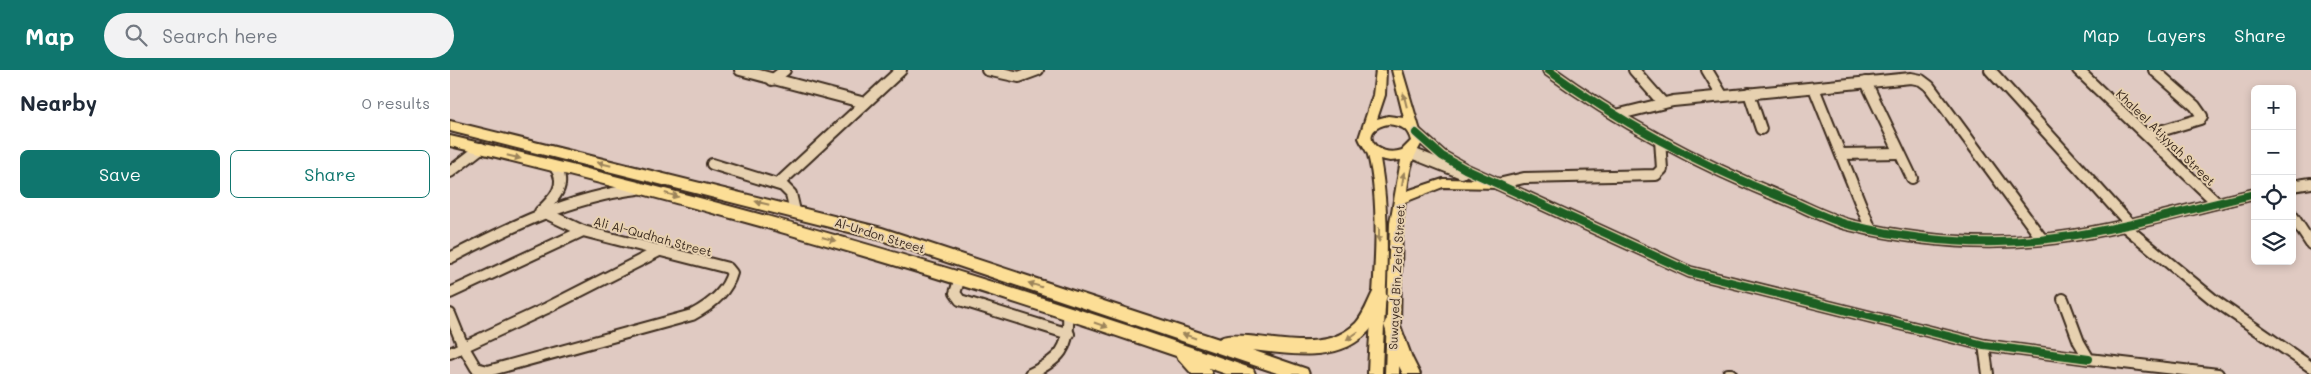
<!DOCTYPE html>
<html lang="en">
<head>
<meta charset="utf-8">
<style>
  body { margin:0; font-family:Mali,sans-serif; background:#f2f2f3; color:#1f2937 }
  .controls { position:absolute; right:15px; top:15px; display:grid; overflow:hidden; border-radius:8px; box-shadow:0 2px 8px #0003 }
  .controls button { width:45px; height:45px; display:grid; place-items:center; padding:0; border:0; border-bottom:1px solid #e0e1e3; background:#fff; color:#1f2937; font:25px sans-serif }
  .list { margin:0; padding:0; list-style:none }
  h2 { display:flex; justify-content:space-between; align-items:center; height:65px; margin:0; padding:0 20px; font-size:21px }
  h2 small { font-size:16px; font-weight:400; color:#747a83 }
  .actions { display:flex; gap:10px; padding:15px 20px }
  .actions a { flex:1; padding:11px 0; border:1px solid #0f766e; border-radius:8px; text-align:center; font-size:18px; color:#0f766e }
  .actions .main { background:#0f766e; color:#fff }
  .icon { flex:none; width:28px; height:28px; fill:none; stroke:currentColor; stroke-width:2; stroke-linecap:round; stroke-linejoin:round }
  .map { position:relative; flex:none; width:1861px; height:304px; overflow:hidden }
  header { display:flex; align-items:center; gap:30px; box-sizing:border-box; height:70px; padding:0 25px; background:#0f766e; color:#fff }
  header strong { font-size:24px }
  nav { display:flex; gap:28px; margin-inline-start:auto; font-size:18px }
  .search { width:350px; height:45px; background:#f2f2f3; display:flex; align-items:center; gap:12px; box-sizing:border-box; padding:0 18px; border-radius:28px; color:#747a83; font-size:19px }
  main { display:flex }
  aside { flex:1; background:#fff }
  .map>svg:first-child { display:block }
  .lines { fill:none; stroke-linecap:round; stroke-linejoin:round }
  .minor-casing { stroke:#3b2a1e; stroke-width:14 }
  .major-casing { stroke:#3b2a1e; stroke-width:4 }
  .highway-casing { stroke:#3b2a1e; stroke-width:4 }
  .minor { stroke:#e7d1b0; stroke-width:10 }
  .major { fill:#fcde96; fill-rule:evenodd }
  .highway { fill:#fcde96; fill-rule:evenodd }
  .cycleway-casing { stroke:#e7d1b0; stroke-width:11 }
  .cycleway { stroke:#1b5e20; stroke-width:8 }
  .oneway { fill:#9c845a }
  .labels { text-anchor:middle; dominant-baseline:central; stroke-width:4; stroke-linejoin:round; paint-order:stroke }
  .street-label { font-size:12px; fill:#3b2a1e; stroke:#e7d1b0 }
</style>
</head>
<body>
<header>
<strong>Map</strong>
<div class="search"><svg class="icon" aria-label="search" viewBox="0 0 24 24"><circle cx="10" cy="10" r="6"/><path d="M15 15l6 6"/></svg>Search here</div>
<nav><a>Map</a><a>Layers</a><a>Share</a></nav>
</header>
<main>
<aside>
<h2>Nearby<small>0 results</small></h2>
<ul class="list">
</ul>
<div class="actions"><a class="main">Save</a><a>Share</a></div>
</aside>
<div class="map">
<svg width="1861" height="304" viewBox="0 0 1861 304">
  <rect width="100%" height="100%" fill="#e0cac2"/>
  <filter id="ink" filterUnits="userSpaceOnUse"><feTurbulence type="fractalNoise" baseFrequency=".02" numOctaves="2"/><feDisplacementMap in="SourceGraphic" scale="10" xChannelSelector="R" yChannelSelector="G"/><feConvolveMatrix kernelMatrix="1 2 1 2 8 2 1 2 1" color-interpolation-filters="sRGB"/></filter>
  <g filter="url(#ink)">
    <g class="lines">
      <defs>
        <g id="minor">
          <polyline points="290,0 415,33"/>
          <polyline points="537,0 569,7 588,0"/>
          <path d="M1098 0C1172 54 1255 97 1340 131 1359 139 1379 150 1400 155 1466 171 1537 177 1606 168 1673 159 1739 139 1805 124"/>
          <polyline points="1184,0 1213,33"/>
          <polyline points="1257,0 1272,25"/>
          <polyline points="1540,0 1680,154"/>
          <polyline points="1628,0 1766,132"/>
          <polyline points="322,10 335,0"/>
          <polyline points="1416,12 1462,108"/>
          <polyline points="1364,18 1421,160"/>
          <polyline points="1299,23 1311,59"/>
          <polyline points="1166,45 1223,31 1461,8 1471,10 1479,16 1592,169"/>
          <polyline points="966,63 992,86 1015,99 1240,202 1534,275 1639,289"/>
          <polyline points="1697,65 1750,49 1752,46 1745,36 1704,0"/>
          <polyline points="959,82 1012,103"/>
          <polyline points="1391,84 1449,83"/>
          <polyline points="262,94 333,116 341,124 345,141"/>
          <polyline points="0,102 31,78"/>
          <polyline points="328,114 451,0"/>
          <polyline points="1048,114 1074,108 1206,105 1212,99 1210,70"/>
          <polyline points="1842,116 1861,113"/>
          <polyline points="91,141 133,161"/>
          <path d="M90 142C104 129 118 115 105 97"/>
          <polyline points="1842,145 1861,174"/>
          <polyline points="1673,155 1764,230 1861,297"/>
          <path d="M0 188C60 157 120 127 188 119"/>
          <polyline points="510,208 505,223 510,230 619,264"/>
          <path d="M0 223 133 161 278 198 282 203C277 222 259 236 242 245L38 301 26 298 13 276 0 244"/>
          <polyline points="1613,229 1629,272 1639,289 1768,304"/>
          <polyline points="1534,275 1538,304"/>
          <polyline points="0,283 97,238 209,181"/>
          <path d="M580 304C610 289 620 279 618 244"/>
          <polyline points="1278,304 1281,304"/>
        </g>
        <path id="major" d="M926 0H936L935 25 927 49 938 46 954 48 942 0H952L973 71C961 91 960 98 957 121L993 109 1050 110 1056 114 1050 118 993 117 955 132 952 153 949 304H935L940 153 951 90 940 91 930 89C943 160 934 233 932 304H918C920 238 934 148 918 85 916 79 911 74 909 68L923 25ZM938 54C951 56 958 58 961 71L952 80C926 89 906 60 938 54Z"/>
        <g id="highway">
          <path d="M0 51 432 158 769 269C776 264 789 266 798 266 834 269 878 281 906 253 914 244 918 232 923 222L929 221 935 222 937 227C932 238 927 251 919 261 889 294 841 284 802 280L857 299 859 304H830L431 170 0 61Z"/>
          <path d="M0 66C272 129 540 205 803 299L805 304H776L759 298 762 304H742L726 286C488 204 246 134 0 76Z"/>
          <polygon points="942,248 948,250 962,288 970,304 953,304 946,290 934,255 936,250"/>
        </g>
      </defs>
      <use href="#minor" class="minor-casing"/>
      <use href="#major" class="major-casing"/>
      <use href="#highway" class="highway-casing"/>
      <use href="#minor" class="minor"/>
      <use href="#major" class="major"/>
      <use href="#highway" class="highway"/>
      <defs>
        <g id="cycleway">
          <path d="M1098 0C1172 54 1255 97 1340 131 1359 139 1379 150 1400 155 1466 171 1537 177 1606 168 1673 159 1739 139 1805 124"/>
          <polyline points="966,63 992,86 1015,99 1240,202 1534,275 1639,289"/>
        </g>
      </defs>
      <use href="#cycleway" class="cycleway-casing"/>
      <use href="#cycleway" class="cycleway"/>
    </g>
    <defs><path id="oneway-solid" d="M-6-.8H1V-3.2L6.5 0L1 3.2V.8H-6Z" transform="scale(1.25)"/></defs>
    <g class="oneway">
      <use href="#oneway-solid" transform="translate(955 30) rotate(-104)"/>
      <use href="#oneway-solid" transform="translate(64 87) rotate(14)"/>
      <use href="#oneway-solid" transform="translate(154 94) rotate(-166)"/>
      <use href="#oneway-solid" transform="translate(953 109) rotate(-81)"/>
      <use href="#oneway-solid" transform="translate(222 125) rotate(16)"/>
      <use href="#oneway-solid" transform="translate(312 133) rotate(-166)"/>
      <use href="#oneway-solid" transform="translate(929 165) rotate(90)"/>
      <use href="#oneway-solid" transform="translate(379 169) rotate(16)"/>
      <use href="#oneway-solid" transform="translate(585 215) rotate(-162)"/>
      <use href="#oneway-solid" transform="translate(651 255) rotate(19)"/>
      <use href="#oneway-solid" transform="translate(739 266) rotate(-161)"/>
      <use href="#oneway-solid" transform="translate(902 266) rotate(145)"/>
    </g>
  </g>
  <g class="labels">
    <g class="street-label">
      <text transform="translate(1716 67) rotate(44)">Khaleel Atiyyah Street</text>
      <text transform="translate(430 165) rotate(17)">Al-Urdon Street</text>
      <text transform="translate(203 166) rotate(15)">Ali Al-Qudhah Street</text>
      <text transform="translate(946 207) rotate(-87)">Suwayed Bin Zeid Street</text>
    </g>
  </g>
</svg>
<div class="controls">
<button>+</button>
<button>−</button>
<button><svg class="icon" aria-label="locate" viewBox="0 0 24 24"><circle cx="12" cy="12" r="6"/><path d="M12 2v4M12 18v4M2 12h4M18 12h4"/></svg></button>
<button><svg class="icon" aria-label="layers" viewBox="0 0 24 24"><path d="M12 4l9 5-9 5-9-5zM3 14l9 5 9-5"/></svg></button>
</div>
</div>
</main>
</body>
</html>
